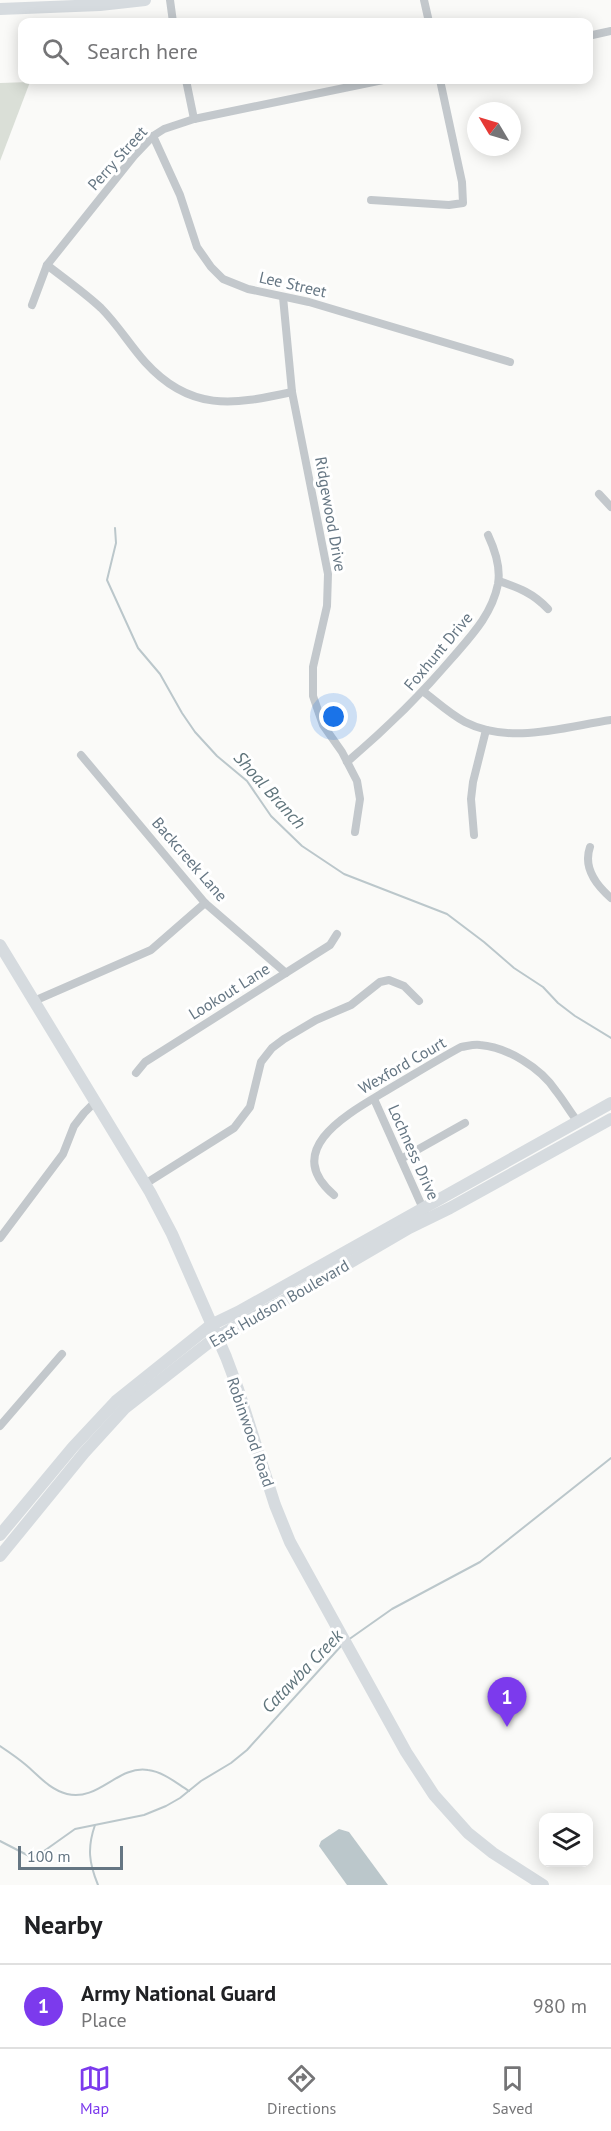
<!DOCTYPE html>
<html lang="en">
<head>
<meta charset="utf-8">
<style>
  body { margin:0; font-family:"PT Sans",sans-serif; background:#f2f2f2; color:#202124 }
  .controls { position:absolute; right:18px; bottom:18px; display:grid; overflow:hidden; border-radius:12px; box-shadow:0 3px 15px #0003 }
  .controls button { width:54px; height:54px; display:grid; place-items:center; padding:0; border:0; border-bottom:2px solid #e0e0e0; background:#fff; color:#202124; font:30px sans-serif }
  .compass { position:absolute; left:467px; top:102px; width:54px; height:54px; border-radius:50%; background:#fff; box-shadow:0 3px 15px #0003; rotate:308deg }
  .scale { position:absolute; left:18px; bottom:15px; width:105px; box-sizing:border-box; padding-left:6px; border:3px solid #657683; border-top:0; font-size:16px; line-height:21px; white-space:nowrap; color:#657683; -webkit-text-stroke:4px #fff; paint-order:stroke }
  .you { position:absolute; left:334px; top:717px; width:21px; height:21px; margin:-15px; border:4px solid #fff; border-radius:50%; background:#1a73e8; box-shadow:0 0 0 9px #1a73e833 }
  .badge { display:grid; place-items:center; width:39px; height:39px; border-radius:50%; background:#7c3aed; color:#fff; font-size:20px; font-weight:700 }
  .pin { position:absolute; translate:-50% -50px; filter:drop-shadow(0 2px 3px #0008) }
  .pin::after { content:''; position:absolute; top:32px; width:21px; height:18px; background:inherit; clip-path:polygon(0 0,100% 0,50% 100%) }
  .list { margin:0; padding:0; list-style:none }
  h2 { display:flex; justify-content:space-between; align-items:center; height:78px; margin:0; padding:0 24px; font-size:26px }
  h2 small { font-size:20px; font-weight:400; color:#757577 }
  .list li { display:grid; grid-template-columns:39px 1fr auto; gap:18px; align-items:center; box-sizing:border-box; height:84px; padding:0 24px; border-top:2px solid #e0e0e0 }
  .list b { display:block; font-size:22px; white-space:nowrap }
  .list p { margin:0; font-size:20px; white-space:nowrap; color:#757577 }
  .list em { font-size:20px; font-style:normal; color:#757577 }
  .icon { flex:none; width:33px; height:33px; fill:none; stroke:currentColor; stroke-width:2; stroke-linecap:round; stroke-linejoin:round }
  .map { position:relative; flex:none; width:611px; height:1885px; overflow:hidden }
  .search { position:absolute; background:#fff; box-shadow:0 3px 15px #0003; left:18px; right:18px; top:18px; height:66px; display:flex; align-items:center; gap:15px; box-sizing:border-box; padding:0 21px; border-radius:12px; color:#757577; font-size:22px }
  .sheet { height:162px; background:#fff }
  nav { display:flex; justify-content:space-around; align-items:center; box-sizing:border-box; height:84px; border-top:2px solid #e0e0e0; background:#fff; font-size:16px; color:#757577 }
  nav a { display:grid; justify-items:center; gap:3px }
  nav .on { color:#7c3aed }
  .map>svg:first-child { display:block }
  .green { fill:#dadfd7 }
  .water { fill:#bbc7cb }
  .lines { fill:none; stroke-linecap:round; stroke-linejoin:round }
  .stream { stroke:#bbc7cb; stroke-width:2 }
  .minor { stroke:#c3c8cc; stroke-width:8 }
  .secondary { stroke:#d6dbdf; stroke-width:12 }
  .primary { stroke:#d6dbdf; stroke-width:12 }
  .labels { text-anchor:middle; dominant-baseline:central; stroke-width:6; stroke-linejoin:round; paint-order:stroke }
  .street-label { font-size:16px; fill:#657683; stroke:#fff }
  .water-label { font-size:18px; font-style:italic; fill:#60757c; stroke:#fff }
</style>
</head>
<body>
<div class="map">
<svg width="611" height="1885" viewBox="0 0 611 1885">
  <rect width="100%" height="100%" fill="#fafaf8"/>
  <polygon class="green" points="30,82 0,161 0,83"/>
  <polygon class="water" points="339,1829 349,1832 388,1885 347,1885 319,1846 321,1841"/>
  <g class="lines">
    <g class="stream">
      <polyline points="115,528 116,543 107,580 138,648 160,674 182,713 195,732 217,756 247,781 271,816 302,846 344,874 447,914 484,942 514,968 543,987 558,1003 575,1016 611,1038"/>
      <polyline points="348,1640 392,1609 480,1562 611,1458"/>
      <path d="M0 1746C9 1752 18 1758 26 1765 39 1776 49 1789 67 1794 98 1802 118 1765 148 1770 164 1772 176 1783 189 1791"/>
      <path d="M95 1825C87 1848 89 1863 98 1885"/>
      <polyline points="0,1841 31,1857 37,1856 75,1829 144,1815 166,1806 180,1798 201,1781 231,1763 247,1750 341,1646"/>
    </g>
    <g class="minor">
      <polyline points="170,0 173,22"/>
      <polyline points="424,0 429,22"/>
      <polyline points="588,36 611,31"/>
      <polyline points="186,80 194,119"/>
      <polyline points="153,136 180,195 197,247 211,267 223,279 248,289 309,302 510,362"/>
      <polyline points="371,200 449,205 463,203 462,182 440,80"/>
      <path d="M47 265C65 279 85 293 101 308 118 325 129 344 145 362 190 412 233 405 292 392"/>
      <polyline points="283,297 292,392 328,574 327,606 313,667 313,696 323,725 342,752 357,781 360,799 355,832"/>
      <polyline points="32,305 47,265 134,156 153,136 164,129 194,119 383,80"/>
      <polyline points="599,494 611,507"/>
      <path d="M499 581C519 588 533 593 548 609"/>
      <path d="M424 692C437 702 450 714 465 722 510 745 564 727 611 720"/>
      <polyline points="81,755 205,903 286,973"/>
      <path d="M347 762C387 728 419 697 453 657 472 635 492 614 498 584 501 567 495 550 488 535"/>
      <polyline points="474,835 471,799 473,782 486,730"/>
      <path d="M590 847C583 867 596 885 611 898"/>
      <polyline points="34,1001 151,950 205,903"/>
      <polyline points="136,1073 145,1062 330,945 337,934"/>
      <polyline points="374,1099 425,1213"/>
      <polyline points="401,1159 465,1123"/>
      <polyline points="145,1184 234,1128 250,1107 261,1062 272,1048 284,1039 316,1020 351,1005 380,982 389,980 404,986 419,1001"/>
      <path d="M334 1195C279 1148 353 1111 389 1089 413 1075 437 1060 461 1047 468 1046 474 1044 480 1045 507 1047 541 1068 556 1091 564 1101 570 1112 578 1122"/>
      <polyline points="0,1238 63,1154 74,1126 84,1113 95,1102"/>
      <polyline points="0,1426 62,1354"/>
    </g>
    <g class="secondary">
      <polyline points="0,945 150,1192 172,1234 226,1357 238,1389 275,1505 290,1542 406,1752 434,1795 468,1833 493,1853 543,1885"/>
      <polyline points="0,1535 73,1447 116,1401 211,1325 238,1312 611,1103"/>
      <polyline points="0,1556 84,1453 125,1408 216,1337 298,1293 409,1228 450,1208 611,1119"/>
    </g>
    <polyline class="primary" points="0,9 100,5 145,0"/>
  </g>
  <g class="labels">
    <g class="street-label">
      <text transform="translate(117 158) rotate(-48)">Perry Street</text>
      <text transform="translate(293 284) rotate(13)">Lee Street</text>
      <text transform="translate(331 514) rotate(80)">Ridgewood Drive</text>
      <text transform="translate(438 651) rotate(-50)">Foxhunt Drive</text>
      <text transform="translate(190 859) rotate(49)">Backcreek Lane</text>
      <text transform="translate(229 991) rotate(-32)">Lookout Lane</text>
      <text transform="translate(402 1065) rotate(-30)">Wexford Court</text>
      <text transform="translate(414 1152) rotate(66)">Lochness Drive</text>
      <text transform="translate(279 1303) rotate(-30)">East Hudson Boulevard</text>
      <text transform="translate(251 1432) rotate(71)">Robinwood Road</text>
    </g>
    <g class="water-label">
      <text transform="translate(270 790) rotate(48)">Shoal Branch</text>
      <text transform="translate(302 1671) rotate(-46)">Catawba Creek</text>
    </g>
  </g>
</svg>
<div class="controls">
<button><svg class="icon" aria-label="layers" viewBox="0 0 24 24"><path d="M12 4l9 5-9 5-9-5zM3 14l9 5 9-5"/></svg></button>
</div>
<svg class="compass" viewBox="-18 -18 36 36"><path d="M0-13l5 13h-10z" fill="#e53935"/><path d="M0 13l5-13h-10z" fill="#757577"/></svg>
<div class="scale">100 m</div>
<div class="you"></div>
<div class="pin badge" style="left:507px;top:1727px">1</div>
<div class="search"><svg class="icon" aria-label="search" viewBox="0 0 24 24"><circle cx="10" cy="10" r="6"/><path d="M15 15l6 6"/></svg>Search here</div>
</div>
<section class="sheet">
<h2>Nearby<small></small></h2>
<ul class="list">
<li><span class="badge">1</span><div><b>Army National Guard</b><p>Place</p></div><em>980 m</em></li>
</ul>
</section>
<nav>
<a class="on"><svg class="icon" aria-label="map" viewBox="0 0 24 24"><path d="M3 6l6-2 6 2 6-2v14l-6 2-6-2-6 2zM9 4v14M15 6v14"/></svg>Map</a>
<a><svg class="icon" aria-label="directions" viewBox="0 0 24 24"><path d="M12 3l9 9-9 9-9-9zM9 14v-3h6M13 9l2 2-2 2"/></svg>Directions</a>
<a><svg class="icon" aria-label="saved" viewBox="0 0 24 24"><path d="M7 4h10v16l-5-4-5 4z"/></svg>Saved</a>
</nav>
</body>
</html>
